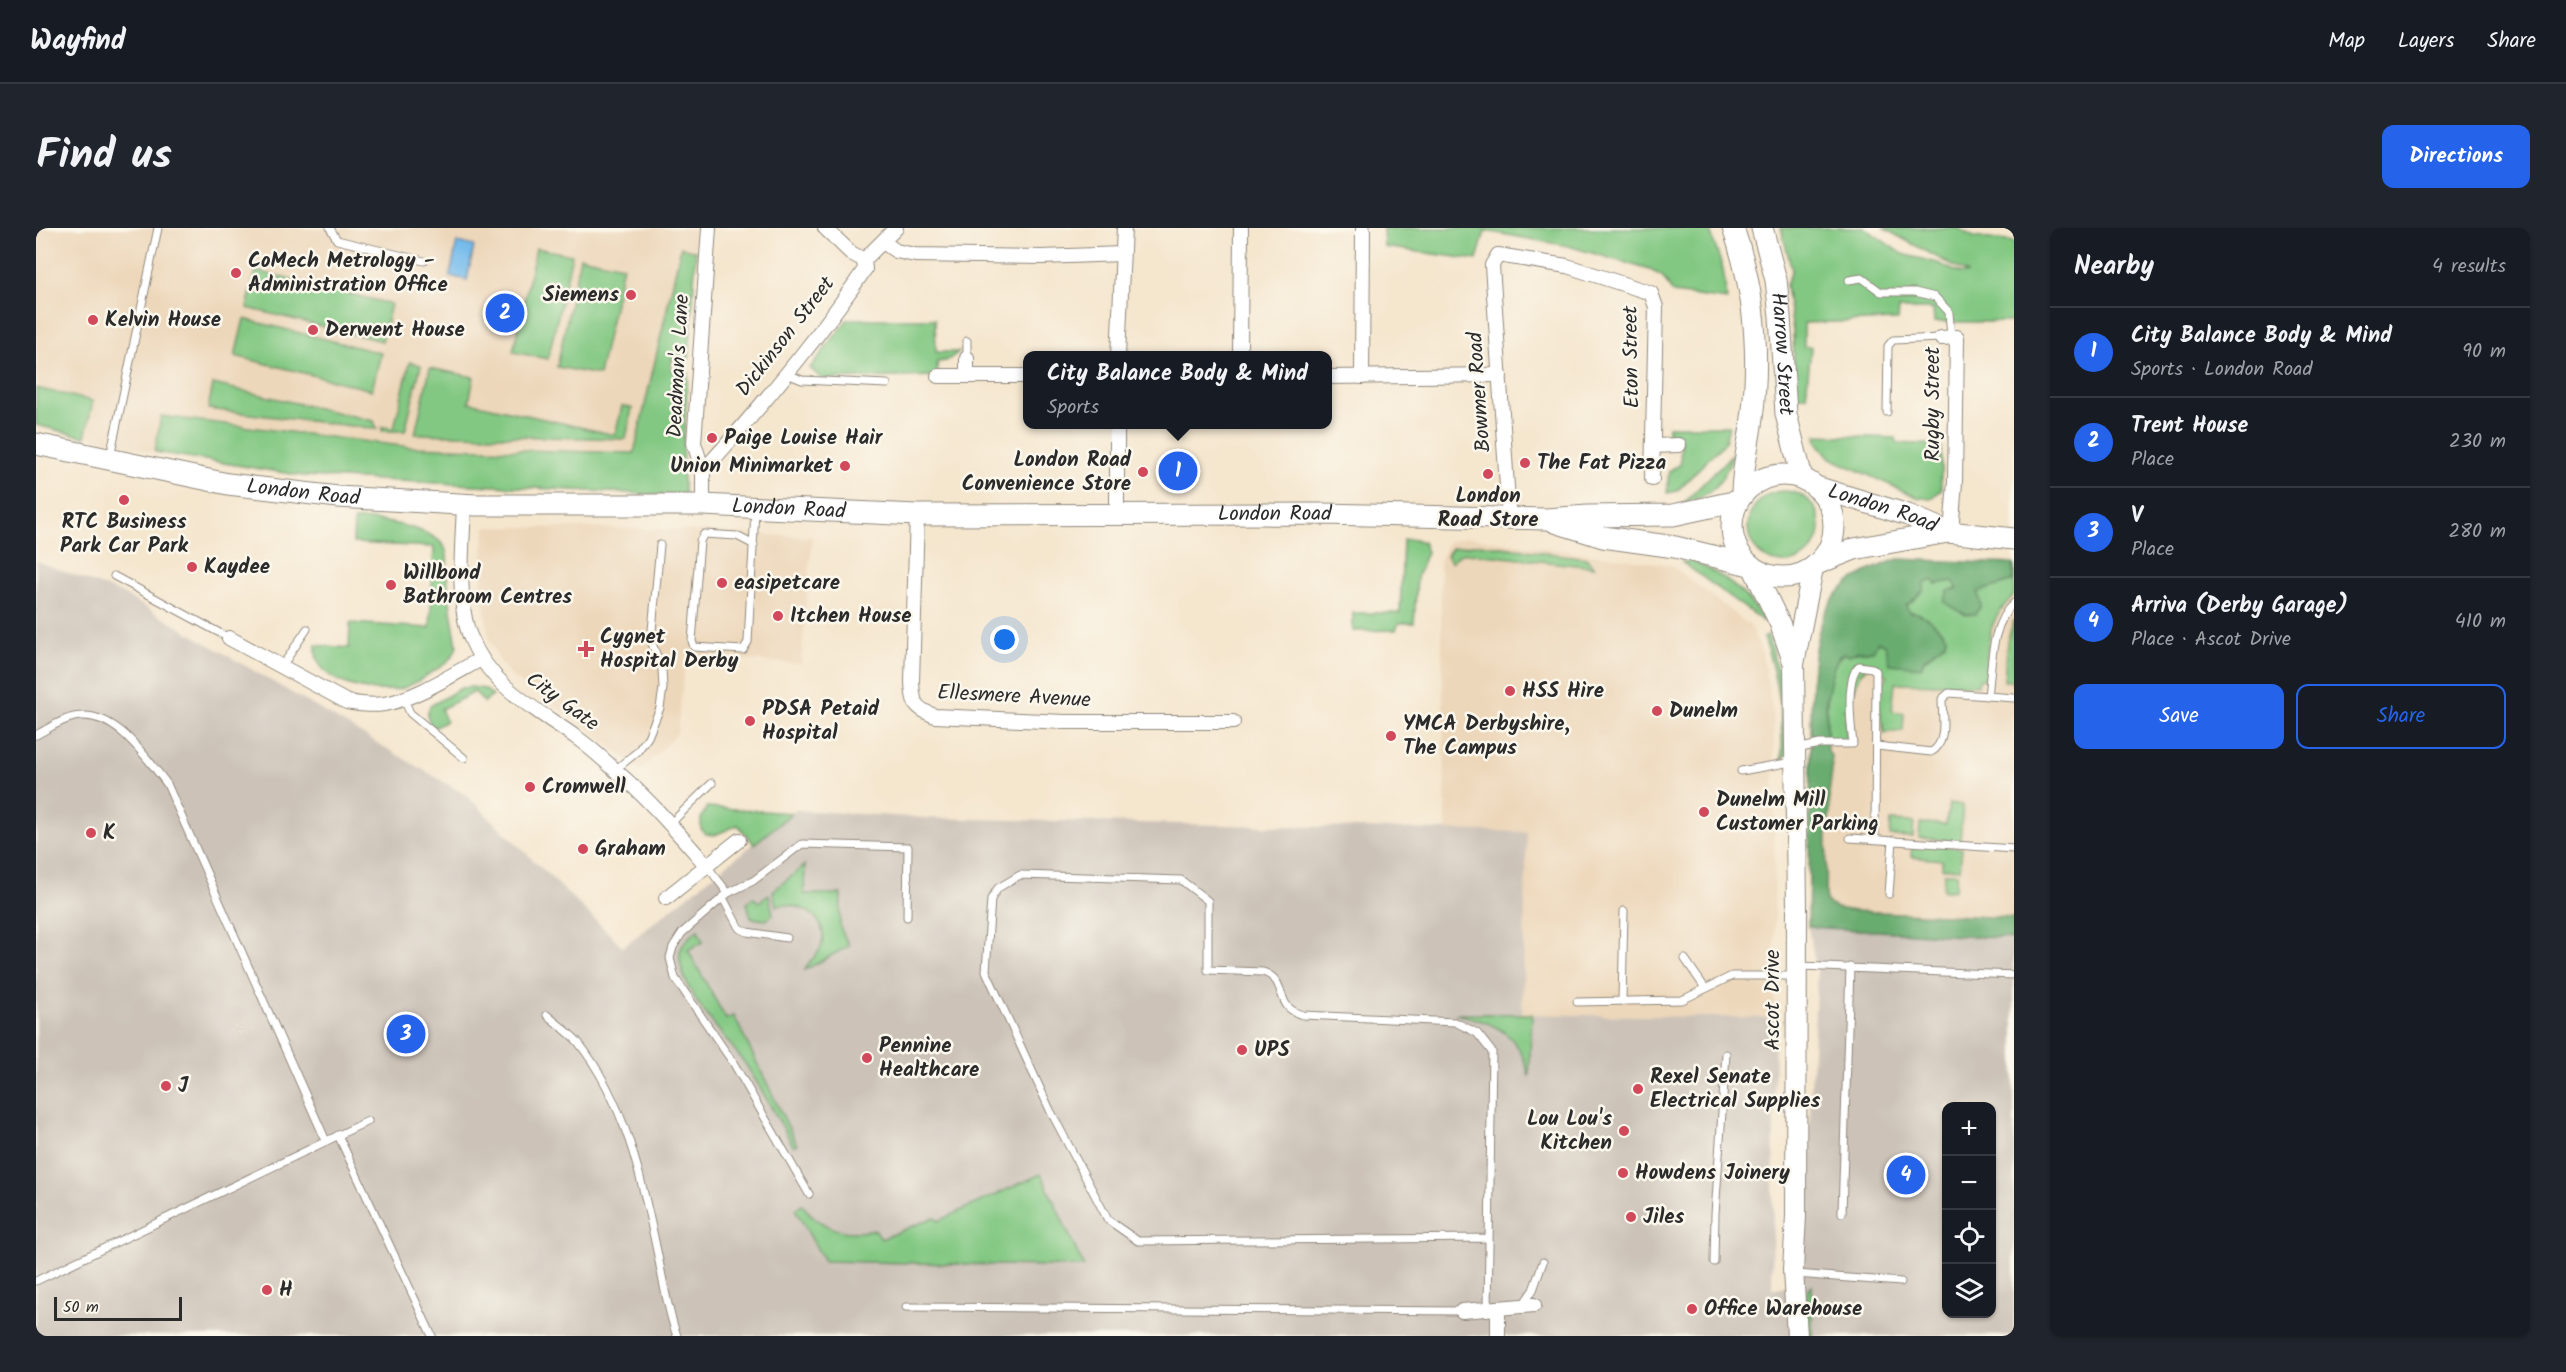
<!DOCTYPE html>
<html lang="en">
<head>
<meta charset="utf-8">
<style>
  body { margin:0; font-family:Kalam,sans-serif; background:#20242c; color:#f1f3f6 }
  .controls { position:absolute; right:18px; bottom:18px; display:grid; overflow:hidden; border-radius:12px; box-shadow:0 2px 4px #0004 }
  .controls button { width:54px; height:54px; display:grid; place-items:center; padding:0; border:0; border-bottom:2px solid #363941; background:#171b24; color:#f1f3f6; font:30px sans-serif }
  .scale { position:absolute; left:18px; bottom:15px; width:128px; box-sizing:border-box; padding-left:6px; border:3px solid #2b2b2b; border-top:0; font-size:16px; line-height:21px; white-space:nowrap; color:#2b2b2b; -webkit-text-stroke:4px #fbf7ec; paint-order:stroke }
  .you { position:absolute; left:969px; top:412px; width:21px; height:21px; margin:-15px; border:4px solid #fff; border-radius:50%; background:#1a73e8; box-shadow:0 0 0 9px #1a73e833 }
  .badge { display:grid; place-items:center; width:39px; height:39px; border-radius:50%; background:#2563eb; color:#fff; font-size:20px; font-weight:700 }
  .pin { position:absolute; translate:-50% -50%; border:3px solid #fff; box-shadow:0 2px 6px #0006 }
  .popup { position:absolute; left:987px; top:123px; width:309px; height:78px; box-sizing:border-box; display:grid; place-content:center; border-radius:12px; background:#171b24; filter:drop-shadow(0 2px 4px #0005); font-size:20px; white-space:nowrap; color:#9ea1a6 }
  .popup b { font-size:22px; color:#f1f3f6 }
  .popup::after { content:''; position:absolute; left:50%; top:100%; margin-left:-12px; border:12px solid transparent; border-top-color:#171b24 }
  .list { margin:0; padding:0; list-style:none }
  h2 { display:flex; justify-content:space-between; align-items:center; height:78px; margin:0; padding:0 24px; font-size:26px }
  h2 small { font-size:20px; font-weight:400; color:#9ea1a6 }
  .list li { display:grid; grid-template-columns:39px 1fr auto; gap:18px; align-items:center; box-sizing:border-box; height:90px; padding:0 24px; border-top:2px solid #363941 }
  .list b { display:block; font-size:22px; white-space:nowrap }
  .list p { margin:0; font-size:20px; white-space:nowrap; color:#9ea1a6 }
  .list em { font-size:20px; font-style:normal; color:#9ea1a6 }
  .actions { display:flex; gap:12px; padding:18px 24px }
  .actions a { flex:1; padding:14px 0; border:2px solid #2563eb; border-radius:12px; text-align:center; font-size:21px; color:#2563eb }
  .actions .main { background:#2563eb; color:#fff }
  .icon { flex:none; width:33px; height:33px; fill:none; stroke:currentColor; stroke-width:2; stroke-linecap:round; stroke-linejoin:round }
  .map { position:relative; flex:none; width:1978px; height:1108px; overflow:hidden; border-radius:12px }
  header { display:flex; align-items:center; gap:36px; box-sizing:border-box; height:84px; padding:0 30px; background:#171b24; border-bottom:2px solid #363941 }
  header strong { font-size:28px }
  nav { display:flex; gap:33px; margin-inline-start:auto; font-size:21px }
  .intro { display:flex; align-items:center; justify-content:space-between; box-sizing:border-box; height:144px; padding:0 36px }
  h1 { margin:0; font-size:42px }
  .button { padding:15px 27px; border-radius:12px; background:#2563eb; color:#fff; font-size:21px; font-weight:700 }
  main { display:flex; gap:36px; padding:0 36px }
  aside { flex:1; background:#171b24; border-radius:12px; box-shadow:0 2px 4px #0004 }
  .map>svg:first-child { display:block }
  .built { fill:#edd7ba }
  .industrial { fill:#ccc2b8; fill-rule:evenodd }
  .green { fill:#82c882; stroke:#567a56; stroke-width:1.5 }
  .forest { fill:#69ac70; stroke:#4a6c4e; stroke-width:1.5 }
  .water { fill:#74bbec; stroke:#50738c; stroke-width:1.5 }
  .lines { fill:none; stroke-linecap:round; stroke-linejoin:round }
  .lane-casing { stroke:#90887c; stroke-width:9 }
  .street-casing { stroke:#90887c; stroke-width:16 }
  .secondary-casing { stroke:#90887c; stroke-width:22 }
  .primary-casing { stroke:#90887c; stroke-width:23 }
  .lane { stroke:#fff; stroke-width:7 }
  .street { stroke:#fff; stroke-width:14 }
  .secondary { stroke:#fff; stroke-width:20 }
  .primary { stroke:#fff; stroke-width:21 }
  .poi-dot { fill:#d1495b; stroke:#fbf7ec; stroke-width:2 }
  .labels { text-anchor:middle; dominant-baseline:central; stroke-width:5; stroke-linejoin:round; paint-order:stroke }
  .poi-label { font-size:21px; font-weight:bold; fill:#2b2b2b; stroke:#fbf7ec; text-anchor:start }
  .street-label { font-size:21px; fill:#2b2b2b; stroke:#fbf7ec }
</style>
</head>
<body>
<header>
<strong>Wayfind</strong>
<nav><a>Map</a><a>Layers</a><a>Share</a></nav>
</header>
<div class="intro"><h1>Find us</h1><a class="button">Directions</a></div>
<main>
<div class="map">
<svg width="1978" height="1108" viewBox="0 0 1978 1108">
  <rect width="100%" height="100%" fill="#fbf7ec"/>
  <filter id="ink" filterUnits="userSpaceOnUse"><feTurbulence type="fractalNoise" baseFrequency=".0167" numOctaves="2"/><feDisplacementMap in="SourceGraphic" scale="12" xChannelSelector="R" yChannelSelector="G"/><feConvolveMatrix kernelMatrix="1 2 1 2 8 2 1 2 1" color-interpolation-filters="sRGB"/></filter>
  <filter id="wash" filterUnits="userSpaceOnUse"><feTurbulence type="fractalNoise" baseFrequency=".008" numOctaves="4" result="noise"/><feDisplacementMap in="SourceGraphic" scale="24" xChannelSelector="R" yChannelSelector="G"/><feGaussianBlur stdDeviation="1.35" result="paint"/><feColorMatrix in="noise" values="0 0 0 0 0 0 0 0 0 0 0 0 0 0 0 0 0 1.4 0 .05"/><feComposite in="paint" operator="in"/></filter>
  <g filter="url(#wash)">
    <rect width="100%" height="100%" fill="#f5e6ce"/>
    <g class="built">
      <polygon points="0,0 660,0 645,240 649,268 453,259 451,257 268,248 111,223 0,197"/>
      <polygon points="449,299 624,301 776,309 765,436 650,428 641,505 605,543 551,500 475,448 465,435 454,414 445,361"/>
      <polygon points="1430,309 1635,337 1714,398 1726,424 1738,494 1739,790 1485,786 1491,604 1410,603 1404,331 1412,314"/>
      <polygon points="1862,331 1978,336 1978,711 1772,699 1776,451 1783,405 1792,379 1805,362 1830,343"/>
    </g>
    <path class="industrial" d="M0 333 85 365 430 567 587 719 760 582 890 590 1491 604 1486 786 1739 790 1736 1061 1765 1054 1781 745 1772 699 1978 711V1108H0ZM1910 878H1956V1086H1910Z"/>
    <g class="green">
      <polygon points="1347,0 1673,0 1687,41 1691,72 1637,65 1626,48 1614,42 1532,18 1449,3 1441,32 1348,19"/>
      <polygon points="1745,0 1829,0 1866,26 1902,35 1925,46 1932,46 1847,0 1922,0 1938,9 1978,14 1978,94 1898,94 1897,81 1863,81 1862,92 1768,95 1768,119 1775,119 1770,168 1759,168 1757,103 1750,57 1756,42"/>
      <polygon points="645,19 660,23 653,131 636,130 635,142 652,144 646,241 649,268 268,248 119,224 125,188 374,219 598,225"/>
      <polygon points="500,20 536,27 512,131 477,124"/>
      <polygon points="544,29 587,38 563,147 521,139"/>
      <polygon points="220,43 355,76 346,113 211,80"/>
      <polygon points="208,91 345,125 336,162 199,128"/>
      <polygon points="812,91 899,91 900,124 923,124 910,133 901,134 902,148 786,151 774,140"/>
      <polygon points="374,134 385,137 369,203 346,203 346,199 358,200"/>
      <polygon points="394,140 438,149 433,174 579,207 586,178 596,180 590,211 379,206"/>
      <polygon points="177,156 338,193 341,201 172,181"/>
      <polygon points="0,160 57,173 49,209 0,197"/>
      <polygon points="1632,198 1693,198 1689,214 1641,263 1631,265 1633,243 1644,236 1645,212 1636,211 1632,206"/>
      <polygon points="1780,207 1860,210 1860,215 1905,217 1905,262 1896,270 1883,270 1794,230 1781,214"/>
      <path d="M1697 225C1687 256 1678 266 1647 276Z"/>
      <circle cx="1748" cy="299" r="36"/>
      <path d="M318 292C340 291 398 299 409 320 413 327 411 336 411 344 412 369 417 393 421 418 417 431 408 437 396 444 387 450 374 459 364 461 338 465 292 459 281 431 280 427 280 421 280 417L313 420 314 395 394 400 398 319 317 315Z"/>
      <polygon points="1379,311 1387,314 1391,324 1381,349 1378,395 1363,395 1360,402 1317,403 1317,385 1364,385 1367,312"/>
      <polygon points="1443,316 1550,330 1558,339 1429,325 1423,327 1415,334 1411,327 1416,320"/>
      <path d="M1656 333C1686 346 1713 366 1728 394L1646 334Z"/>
      <path d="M1978 336V367C1949 396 1953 412 1949 451L1943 452 1942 457 1859 455 1856 483 1868 485 1867 503 1848 505C1846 476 1835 478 1851 448L1835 436 1825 445 1812 479 1809 481 1811 513 1791 512C1791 491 1787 437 1809 425L1813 427 1823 423H1837L1842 414 1849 416 1871 437 1886 439 1887 433 1909 414 1910 409C1903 398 1886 383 1873 384L1870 378C1879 371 1886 366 1889 354L1897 352 1900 356 1917 352 1923 361 1908 374 1930 387 1942 364 1977 353Z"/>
      <polygon points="1978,392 1978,457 1976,453 1968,453 1971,413"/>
      <path d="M1732 407 1748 467 1750 527 1746 533C1747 484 1742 456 1728 409Z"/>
      <polygon points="436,459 449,461 457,468 448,474 439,464 405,481 410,493 400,499 395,498 391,487 394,478 425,460"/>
      <polygon points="1913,575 1927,577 1924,613 1883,610 1884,595 1910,596"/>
      <polygon points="671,579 756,585 718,616 702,597 679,607 670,606 665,601 665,590"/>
      <polygon points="1855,593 1878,594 1877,609 1854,608"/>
      <polygon points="1876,616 1926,620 1924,641 1906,640 1906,632 1875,629"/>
      <path d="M769 637 768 666H805L804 699 813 718 769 742C772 733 782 728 785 719 795 690 764 673 740 678L737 663Z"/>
      <polygon points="1908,645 1921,645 1919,662 1907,662"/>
      <polygon points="733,666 737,687 730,692 715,690 711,675 717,669 723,674"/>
      <path d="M662 702 667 714 652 722 690 791 698 788 761 917 757 918C742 891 727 863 710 837 689 806 648 770 644 732 642 718 651 710 662 702Z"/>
      <path d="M1419 786H1496L1493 849C1484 805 1459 794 1419 786Z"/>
      <path d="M1005 946 1048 1039 788 1033 759 981 766 977C787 1002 808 1008 840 1002L845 1011 899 989 902 993Z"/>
      <polygon points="1776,1057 1776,1108 1772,1108 1771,1063"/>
    </g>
    <path class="forest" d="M1862 331 1977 336V353L1942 364 1945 378 1939 386 1930 387 1908 374 1912 363 1922 361 1917 353 1900 356 1897 352 1889 355 1887 363 1870 378 1873 384C1886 383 1903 398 1910 409L1909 414 1887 432 1886 439 1854 436 1849 416 1842 414 1837 423H1823L1813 427 1808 425 1804 427 1797 441 1790 473 1791 521 1795 528 1796 544 1793 565 1794 585 1791 603 1790 674 1800 680 1819 683 1978 690V711L1772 699C1773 641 1774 583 1775 525 1776 481 1771 419 1792 379 1806 352 1835 341 1862 331Z"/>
    <polygon class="water" points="421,14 438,18 431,52 414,48"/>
  </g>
  <g filter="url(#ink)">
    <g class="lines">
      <defs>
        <g id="lane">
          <polyline points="294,0 301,12 388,33"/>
          <polyline points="1813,52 1826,50 1845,64 1879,64 1899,69 1913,84 1915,109"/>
          <polyline points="931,130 931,113"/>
          <polyline points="751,146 766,152 851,156"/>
          <polyline points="1851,184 1852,118 1857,112 1905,110"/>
          <polyline points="74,229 122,0"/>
          <polyline points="718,317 701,308 668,306 664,313 656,413 658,419 707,422 712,414 719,282"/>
          <polyline points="78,348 193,410"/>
          <polyline points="246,438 271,401"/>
          <path d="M1952 468C1956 439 1954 396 1978 375"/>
          <polyline points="367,469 374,485 428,530"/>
          <path d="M0 507C12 501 24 492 38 489 78 480 109 528 131 556L290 913"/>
          <path d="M1841 518 1895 524C1912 516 1906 487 1906 471L1913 465 1978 470"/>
          <path d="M1760 521 1784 516H1817C1815 499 1809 449 1823 438L1836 440 1840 443 1839 610"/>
          <polyline points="579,542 601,524 612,509 624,480 627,460 626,441 615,413 624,317"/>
          <polyline points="1705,543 1756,534"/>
          <polyline points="634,596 676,555"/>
          <polyline points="1814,610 1978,621"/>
          <polyline points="671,638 692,665"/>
          <polyline points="1853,666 1857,612"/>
          <polyline points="687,670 703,700 711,704 751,710"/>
          <polyline points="1649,731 1669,760"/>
          <polyline points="1764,738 1978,747"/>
          <polyline points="1586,773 1588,683"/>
          <polyline points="1541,774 1646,772 1696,748 1758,748"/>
          <path d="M511 787C521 796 533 804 542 814 589 873 606 951 621 1023 627 1052 631 1080 641 1108"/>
          <polyline points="302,907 396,1108"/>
          <polyline points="773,966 698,836 639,750 634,730 637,719 646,705 692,665 717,653 766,616 872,619 871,689"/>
          <polyline points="1806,985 1814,739"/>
          <path d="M1452 1010 1102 1013 1072 992 1014 882 950 743 955 671 962 660 984 647 1145 652 1172 673V742L1227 744C1254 753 1236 779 1267 787L1419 794 1441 805 1456 824 1452 1081"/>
          <polyline points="1678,1034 1679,986 1690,826"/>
          <polyline points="1760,1046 1865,1054"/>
          <polyline points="0,1053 332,893"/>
          <polyline points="1486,1078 1497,1062 1507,1034"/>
          <polyline points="870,1079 1426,1083"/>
        </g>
        <g id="street">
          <polyline points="789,0 815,25 828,32"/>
          <polyline points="847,14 860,23 879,27 1006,29 1086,26"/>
          <polyline points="828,32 860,0"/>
          <polyline points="1905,110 1921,109 1919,254 1915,305"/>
          <polyline points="1082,128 1088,0"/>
          <polyline points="1204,128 1205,0"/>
          <polyline points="902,148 992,148"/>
          <polyline points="931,148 931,130"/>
          <polyline points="1292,149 1464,147"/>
          <polyline points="1326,149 1327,0"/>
          <polyline points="1617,218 1643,217"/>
          <path d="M667 243C725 179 781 112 829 41L828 32"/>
          <path d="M428 276C427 313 420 374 434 408 454 459 499 480 541 510 554 519 567 531 579 542 613 571 641 604 671 638"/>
          <polyline points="667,277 667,243 658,215 673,0"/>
          <polyline points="1081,285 1081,196"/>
          <path d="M881 287 876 453C877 475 878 480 899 488L1029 494H1197"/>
          <polyline points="1473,288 1456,37 1462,27 1531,38 1615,65 1620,79 1616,251"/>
          <path d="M193 410 311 474C323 476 335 478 348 476 377 472 419 445 445 431"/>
          <polyline points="630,670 703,612"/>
          <polyline points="1462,1080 1462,1108"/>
          <polyline points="1426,1083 1498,1077"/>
        </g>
        <g id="secondary">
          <polyline points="1717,340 1744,396 1758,436"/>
          <polyline points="1761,1108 1757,1042 1760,988 1761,680 1758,436 1777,340"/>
        </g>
        <g id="primary">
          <path d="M1697 0C1719 62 1724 126 1716 190 1713 216 1706 241 1706 267"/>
          <path id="s1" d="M1726 0 1740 52 1744 88 1750 186 1766 250"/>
          <path id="s2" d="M0 216 192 256 302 269 440 277H667L881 287 1286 286 1510 291 1552 288 1637 287 1702 273"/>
          <circle cx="1747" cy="298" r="51"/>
          <path id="s3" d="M1780 259 1872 287 1912 304"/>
          <polyline points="1519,294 1567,309 1639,319 1714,337"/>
          <polyline points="1783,335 1818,321 1912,304 1978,311"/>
        </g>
      </defs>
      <use href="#lane" class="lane-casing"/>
      <use href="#street" class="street-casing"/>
      <use href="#secondary" class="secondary-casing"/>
      <use href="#primary" class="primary-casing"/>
      <use href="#lane" class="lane"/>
      <use href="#street" class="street"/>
      <use href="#secondary" class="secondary"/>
      <use href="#primary" class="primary"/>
    </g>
  </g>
  <g class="poi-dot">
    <circle cx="200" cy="45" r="6"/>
    <circle cx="595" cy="67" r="6"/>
    <circle cx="57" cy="92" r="6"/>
    <circle cx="277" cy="102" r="6"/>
    <circle cx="676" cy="210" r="6"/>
    <circle cx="1489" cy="235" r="6"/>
    <circle cx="809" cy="238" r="6"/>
    <circle cx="1107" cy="244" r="6"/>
    <circle cx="1452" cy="246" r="6"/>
    <circle cx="88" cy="272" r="6"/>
    <circle cx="156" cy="339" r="6"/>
    <circle cx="686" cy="355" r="6"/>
    <circle cx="355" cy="357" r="6"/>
    <circle cx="742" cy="388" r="6"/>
    <path d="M547 412h6v6h6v6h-6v6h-6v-6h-6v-6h6z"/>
    <circle cx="1474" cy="463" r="6"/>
    <circle cx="1621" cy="483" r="6"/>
    <circle cx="714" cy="493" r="6"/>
    <circle cx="1355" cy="508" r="6"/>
    <circle cx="494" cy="559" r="6"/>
    <circle cx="1668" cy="584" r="6"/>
    <circle cx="55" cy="605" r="6"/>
    <circle cx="547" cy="621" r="6"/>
    <circle cx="1206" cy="822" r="6"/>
    <circle cx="831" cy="830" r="6"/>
    <circle cx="130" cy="858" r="6"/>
    <circle cx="1602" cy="861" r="6"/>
    <circle cx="1588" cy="903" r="6"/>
    <circle cx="1587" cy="945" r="6"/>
    <circle cx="1595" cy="989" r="6"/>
    <circle cx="231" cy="1062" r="6"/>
    <circle cx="1656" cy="1081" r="6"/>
  </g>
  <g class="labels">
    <g class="poi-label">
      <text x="212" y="33">CoMech Metrology -<tspan x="212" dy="24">Administration Office</tspan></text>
      <text x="583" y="67" text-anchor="end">Siemens</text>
      <text x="69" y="92">Kelvin House</text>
      <text x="289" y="102">Derwent House</text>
      <text x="688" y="210">Paige Louise Hair</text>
      <text x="1095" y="232" text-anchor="end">London Road<tspan x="1095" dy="24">Convenience Store</tspan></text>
      <text x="1501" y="235">The Fat Pizza</text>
      <text x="797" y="238" text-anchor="end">Union Minimarket</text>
      <text x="1452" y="268" text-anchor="middle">London<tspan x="1452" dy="24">Road Store</tspan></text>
      <text x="88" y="294" text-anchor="middle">RTC Business<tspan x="88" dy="24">Park Car Park</tspan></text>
      <text x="168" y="339">Kaydee</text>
      <text x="367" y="345">Willbond<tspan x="367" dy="24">Bathroom Centres</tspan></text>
      <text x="698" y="355">easipetcare</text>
      <text x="754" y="388">Itchen House</text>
      <text x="564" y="409">Cygnet<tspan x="564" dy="24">Hospital Derby</tspan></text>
      <text x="1486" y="463">HSS Hire</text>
      <text x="726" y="481">PDSA Petaid<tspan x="726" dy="24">Hospital</tspan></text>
      <text x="1633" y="483">Dunelm</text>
      <text x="1367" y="496">YMCA Derbyshire,<tspan x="1367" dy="24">The Campus</tspan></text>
      <text x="506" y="559">Cromwell</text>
      <text x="1680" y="572">Dunelm Mill<tspan x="1680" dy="24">Customer Parking</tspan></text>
      <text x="67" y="605">K</text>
      <text x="559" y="621">Graham</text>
      <text x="843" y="818">Pennine<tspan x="843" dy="24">Healthcare</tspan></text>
      <text x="1218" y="822">UPS</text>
      <text x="1614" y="849">Rexel Senate<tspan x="1614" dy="24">Electrical Supplies</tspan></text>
      <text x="142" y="858">J</text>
      <text x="1576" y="891" text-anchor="end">Lou Lou's<tspan x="1576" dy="24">Kitchen</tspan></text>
      <text x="1599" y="945">Howdens Joinery</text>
      <text x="1607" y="989">Jiles</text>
      <text x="243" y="1062">H</text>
      <text x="1668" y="1081">Office Warehouse</text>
    </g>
    <g class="street-label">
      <text transform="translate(750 109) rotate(-52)">Dickinson Street</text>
      <text stroke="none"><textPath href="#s1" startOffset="128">Harrow Street</textPath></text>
      <text transform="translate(1596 129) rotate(-91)">Eton Street</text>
      <text transform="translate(643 138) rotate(-87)">Deadman's Lane</text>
      <text transform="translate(1444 164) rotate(-94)">Bowmer Road</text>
      <text transform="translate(1897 176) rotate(-90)">Rugby Street</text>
      <text stroke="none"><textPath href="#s2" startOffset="272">London Road</textPath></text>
      <text stroke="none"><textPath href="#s2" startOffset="758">London Road</textPath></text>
      <text stroke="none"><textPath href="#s3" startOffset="70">London Road</textPath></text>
      <text stroke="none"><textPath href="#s2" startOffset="1244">London Road</textPath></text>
      <text transform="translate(978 469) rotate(3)">Ellesmere Avenue</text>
      <text transform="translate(526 474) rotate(36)">City Gate</text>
      <text transform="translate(1737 772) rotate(-90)">Ascot Drive</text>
    </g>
  </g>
</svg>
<div class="controls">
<button>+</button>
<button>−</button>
<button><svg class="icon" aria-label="locate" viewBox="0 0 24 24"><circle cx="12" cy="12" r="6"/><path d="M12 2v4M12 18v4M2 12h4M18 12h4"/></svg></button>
<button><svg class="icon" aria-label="layers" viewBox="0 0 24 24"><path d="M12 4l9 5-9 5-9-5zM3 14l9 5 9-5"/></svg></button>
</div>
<div class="scale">50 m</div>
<div class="you"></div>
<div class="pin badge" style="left:1142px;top:243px">1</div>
<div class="popup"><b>City Balance Body &amp; Mind</b>Sports</div>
<div class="pin badge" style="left:469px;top:85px">2</div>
<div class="pin badge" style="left:370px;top:806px">3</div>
<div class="pin badge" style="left:1870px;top:947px">4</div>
</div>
<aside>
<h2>Nearby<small>4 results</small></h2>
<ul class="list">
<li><span class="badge">1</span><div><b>City Balance Body &amp; Mind</b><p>Sports · London Road</p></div><em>90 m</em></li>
<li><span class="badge">2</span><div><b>Trent House</b><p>Place</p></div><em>230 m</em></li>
<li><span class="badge">3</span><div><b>V</b><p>Place</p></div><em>280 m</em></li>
<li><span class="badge">4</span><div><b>Arriva (Derby Garage)</b><p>Place · Ascot Drive</p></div><em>410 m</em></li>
</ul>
<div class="actions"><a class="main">Save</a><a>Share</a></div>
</aside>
</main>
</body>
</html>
